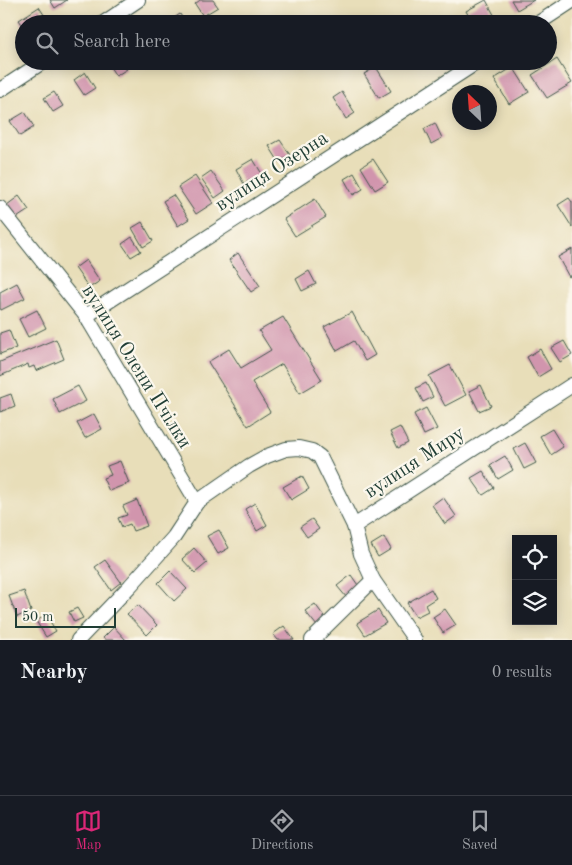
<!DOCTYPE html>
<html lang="en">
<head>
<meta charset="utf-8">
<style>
  body { margin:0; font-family:"Old Standard TT",serif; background:#20242c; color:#f1f3f6 }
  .controls { position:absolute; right:15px; bottom:15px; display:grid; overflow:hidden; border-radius:0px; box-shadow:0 2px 12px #0003 }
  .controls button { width:45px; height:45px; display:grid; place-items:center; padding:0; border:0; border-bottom:1px solid #363941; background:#171b24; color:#f1f3f6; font:25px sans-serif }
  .compass { position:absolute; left:452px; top:85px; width:45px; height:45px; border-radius:50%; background:#171b24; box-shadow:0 2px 12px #0003; rotate:335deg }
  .scale { position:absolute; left:15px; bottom:12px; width:101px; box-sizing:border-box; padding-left:5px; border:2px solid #1f3d34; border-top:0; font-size:14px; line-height:18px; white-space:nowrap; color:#1f3d34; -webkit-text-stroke:4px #fbf7ec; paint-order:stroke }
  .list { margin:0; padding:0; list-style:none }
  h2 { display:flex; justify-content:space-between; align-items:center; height:65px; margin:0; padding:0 20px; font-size:21px }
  h2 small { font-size:16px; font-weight:400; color:#9ea1a6 }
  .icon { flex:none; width:28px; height:28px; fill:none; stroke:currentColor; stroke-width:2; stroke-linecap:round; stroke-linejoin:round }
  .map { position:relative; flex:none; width:572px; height:640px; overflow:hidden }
  .search { position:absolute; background:#171b24; box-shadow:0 2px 12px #0003; left:15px; right:15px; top:15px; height:55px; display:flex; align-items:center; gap:12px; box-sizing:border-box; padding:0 18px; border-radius:28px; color:#9ea1a6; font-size:19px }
  .sheet { height:155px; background:#171b24 }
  nav { display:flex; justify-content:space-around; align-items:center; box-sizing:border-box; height:70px; border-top:1px solid #363941; background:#171b24; font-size:14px; color:#9ea1a6 }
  nav a { display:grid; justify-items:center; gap:2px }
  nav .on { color:#db2777 }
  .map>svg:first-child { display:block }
  .building { fill:#d195ad }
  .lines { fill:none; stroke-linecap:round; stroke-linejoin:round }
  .minor-casing { stroke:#3d5548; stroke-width:16 }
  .minor { stroke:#fff; stroke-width:14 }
  .labels { text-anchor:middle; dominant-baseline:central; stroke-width:4.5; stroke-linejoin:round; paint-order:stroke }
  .street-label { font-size:20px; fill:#1f3d34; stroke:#fbf7ec }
</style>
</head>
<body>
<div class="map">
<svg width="572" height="640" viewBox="0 0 572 640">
  <rect width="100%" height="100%" fill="#fbf7ec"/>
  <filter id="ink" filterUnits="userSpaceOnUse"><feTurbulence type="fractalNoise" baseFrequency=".02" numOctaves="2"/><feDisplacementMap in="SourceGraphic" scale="10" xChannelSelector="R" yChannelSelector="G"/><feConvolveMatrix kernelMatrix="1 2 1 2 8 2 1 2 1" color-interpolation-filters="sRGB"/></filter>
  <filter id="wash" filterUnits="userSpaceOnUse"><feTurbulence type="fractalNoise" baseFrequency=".0096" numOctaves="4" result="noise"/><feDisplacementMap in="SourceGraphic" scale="20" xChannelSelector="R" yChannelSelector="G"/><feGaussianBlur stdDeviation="1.12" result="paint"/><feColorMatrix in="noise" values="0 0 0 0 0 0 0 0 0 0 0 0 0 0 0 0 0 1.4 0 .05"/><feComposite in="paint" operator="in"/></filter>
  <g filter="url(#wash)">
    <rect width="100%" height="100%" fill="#e8deb9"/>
    <g id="blocks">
      <g class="building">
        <polygon points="50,0 67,0 55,8"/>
        <polygon points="200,0 213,0 218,7 203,16 195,4"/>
        <polygon points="486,0 499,24 473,24 466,11"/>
        <polygon points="511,0 534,0 517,10"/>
        <polygon points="39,7 48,21 43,24 24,24 24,27 19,20"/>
        <polygon points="180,14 186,24 165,24"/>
        <polygon points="557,59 572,83 547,98 532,75"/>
        <polygon points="106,61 121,61 127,69 116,76"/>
        <polygon points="376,67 391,91 379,98 364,74"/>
        <polygon points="513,67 529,92 509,104 494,79"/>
        <polygon points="85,72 95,88 84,95 74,80"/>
        <polygon points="54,92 63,106 53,112 44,98"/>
        <polygon points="342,92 355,113 346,119 333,98"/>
        <polygon points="25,112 34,127 20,136 10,121"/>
        <polygon points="435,123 442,138 431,144 424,129"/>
        <polygon points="280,140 290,155 279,162 269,146"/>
        <polygon points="253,159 262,174 244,184 236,169"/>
        <polygon points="373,159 388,182 375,190 361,167"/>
        <polygon points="211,171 225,191 215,198 201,178"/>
        <polygon points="354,173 363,189 353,195 344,179"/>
        <polygon points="195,176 213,203 196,214 178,187"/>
        <polygon points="173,195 189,219 178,226 163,201"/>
        <polygon points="19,196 29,210 12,221 3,208"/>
        <polygon points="569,198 572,202 572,227 558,205"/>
        <polygon points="315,199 326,217 295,236 284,219"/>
        <polygon points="142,222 153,241 143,247 132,228"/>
        <polygon points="132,237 141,251 131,257 122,244"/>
        <polygon points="572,249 572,275 569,277 558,257"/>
        <polygon points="238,253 260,286 251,292 229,260"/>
        <polygon points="86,260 100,281 89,288 75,268"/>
        <polygon points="309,271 316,284 302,291 296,279"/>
        <polygon points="17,283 25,298 1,310 0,308 0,292"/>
        <polygon points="37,310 46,328 28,337 19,319"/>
        <polygon points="352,312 375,355 365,361 354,341 337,351 324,327"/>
        <polygon points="283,317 322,380 300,393 282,364 252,382 270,412 248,426 208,362 229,349 241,368 271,350 259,331"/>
        <polygon points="9,330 16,348 0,354 0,333"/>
        <polygon points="56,339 64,359 36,371 34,366 29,368 28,364 0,376 0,362"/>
        <polygon points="564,341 572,355 560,362 551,348"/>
        <polygon points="540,349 551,369 538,377 527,357"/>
        <polygon points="450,365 466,395 445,406 429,376"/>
        <polygon points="426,383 433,397 423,402 416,388"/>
        <polygon points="481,385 491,406 479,411 469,391"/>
        <polygon points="78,386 86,401 60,414 53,399"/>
        <polygon points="11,394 15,406 0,412 0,398"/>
        <polygon points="426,408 437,429 424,435 414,414"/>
        <polygon points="94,414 102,429 85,438 77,423"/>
        <polygon points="400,427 408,443 398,448 390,432"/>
        <polygon points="552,429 563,447 551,455 540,436"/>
        <polygon points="525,443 536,463 524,469 514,449"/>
        <polygon points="505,456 513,470 498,479 490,465"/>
        <polygon points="120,461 129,483 109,491 103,478 111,475 107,466"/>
        <polygon points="483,471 494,488 483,495 471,478"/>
        <polygon points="302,476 309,489 291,500 283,487"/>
        <polygon points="443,497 456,516 445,524 432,505"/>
        <polygon points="137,500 147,526 133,531 130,524 122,527 118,518 127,515 123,506"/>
        <polygon points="255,503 267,525 257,531 245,509"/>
        <polygon points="312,519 319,529 307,537 300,527"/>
        <polygon points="219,530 229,548 218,554 207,536"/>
        <polygon points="384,537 391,549 378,557 371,545"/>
        <polygon points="194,548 207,563 195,573 182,559"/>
        <polygon points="105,560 121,582 111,590 95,567"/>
        <polygon points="170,571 187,589 174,601 158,583"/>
        <polygon points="351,575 360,588 347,598 337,586"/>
        <polygon points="431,589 436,598 425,605 428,611 416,617 407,603"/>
        <polygon points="24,591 31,611 17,617 9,596"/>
        <polygon points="315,604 326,619 317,626 305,611"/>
        <polygon points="138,605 157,625 147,635 127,614"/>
        <polygon points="77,608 83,618 74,622 69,612"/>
        <polygon points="445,609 456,625 443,633 433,617"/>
        <polygon points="378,610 386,623 365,635 357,623"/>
        <polygon points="46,615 56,631 46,637 36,621"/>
        <polygon points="284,626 294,640 278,640 273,634"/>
        <polygon points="114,627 126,640 106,640 103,638"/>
      </g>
    </g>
  </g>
  <g filter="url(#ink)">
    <use href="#blocks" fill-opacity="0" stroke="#3d5548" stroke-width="1"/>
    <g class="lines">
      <defs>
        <g id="minor">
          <polyline points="102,24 138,0"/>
          <polyline points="537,24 572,1"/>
          <polyline points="0,90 44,61"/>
          <polyline points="0,208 86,316 197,502"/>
          <polyline points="86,316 479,61"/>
          <polyline points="354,526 361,554 373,580 415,640"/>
          <polyline points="78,640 130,586 174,537 197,502 249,466 267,456 286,449 299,448 312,451 320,457 354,526 572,385"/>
          <polyline points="312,640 373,580"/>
        </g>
      </defs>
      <use href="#minor" class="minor-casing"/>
      <use href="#minor" class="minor"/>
    </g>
  </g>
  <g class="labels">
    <g class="street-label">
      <text transform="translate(272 172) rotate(-33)">вулиця Озерна</text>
      <text transform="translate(136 367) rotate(58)">вулиця Олени Пчілки</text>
      <text transform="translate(415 463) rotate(-33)">вулиця Миру</text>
    </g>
  </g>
</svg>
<div class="controls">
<button><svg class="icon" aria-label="locate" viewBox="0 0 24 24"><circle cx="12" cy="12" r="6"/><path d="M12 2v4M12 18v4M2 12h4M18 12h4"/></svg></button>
<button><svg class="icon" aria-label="layers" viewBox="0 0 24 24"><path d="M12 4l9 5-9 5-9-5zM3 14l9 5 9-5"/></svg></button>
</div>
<svg class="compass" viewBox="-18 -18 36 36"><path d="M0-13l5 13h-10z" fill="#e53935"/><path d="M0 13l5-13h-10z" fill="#9ea1a6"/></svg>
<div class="scale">50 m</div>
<div class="search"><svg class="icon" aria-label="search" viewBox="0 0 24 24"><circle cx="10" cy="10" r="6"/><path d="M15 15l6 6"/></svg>Search here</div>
</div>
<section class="sheet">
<h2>Nearby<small>0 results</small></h2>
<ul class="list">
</ul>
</section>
<nav>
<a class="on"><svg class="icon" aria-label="map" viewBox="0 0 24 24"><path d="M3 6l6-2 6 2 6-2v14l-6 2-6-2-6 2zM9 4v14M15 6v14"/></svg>Map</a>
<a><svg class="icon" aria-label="directions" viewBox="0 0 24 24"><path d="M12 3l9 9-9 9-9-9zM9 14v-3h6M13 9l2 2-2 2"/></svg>Directions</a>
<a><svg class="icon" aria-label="saved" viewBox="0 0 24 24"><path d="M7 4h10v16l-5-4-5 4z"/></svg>Saved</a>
</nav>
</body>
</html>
